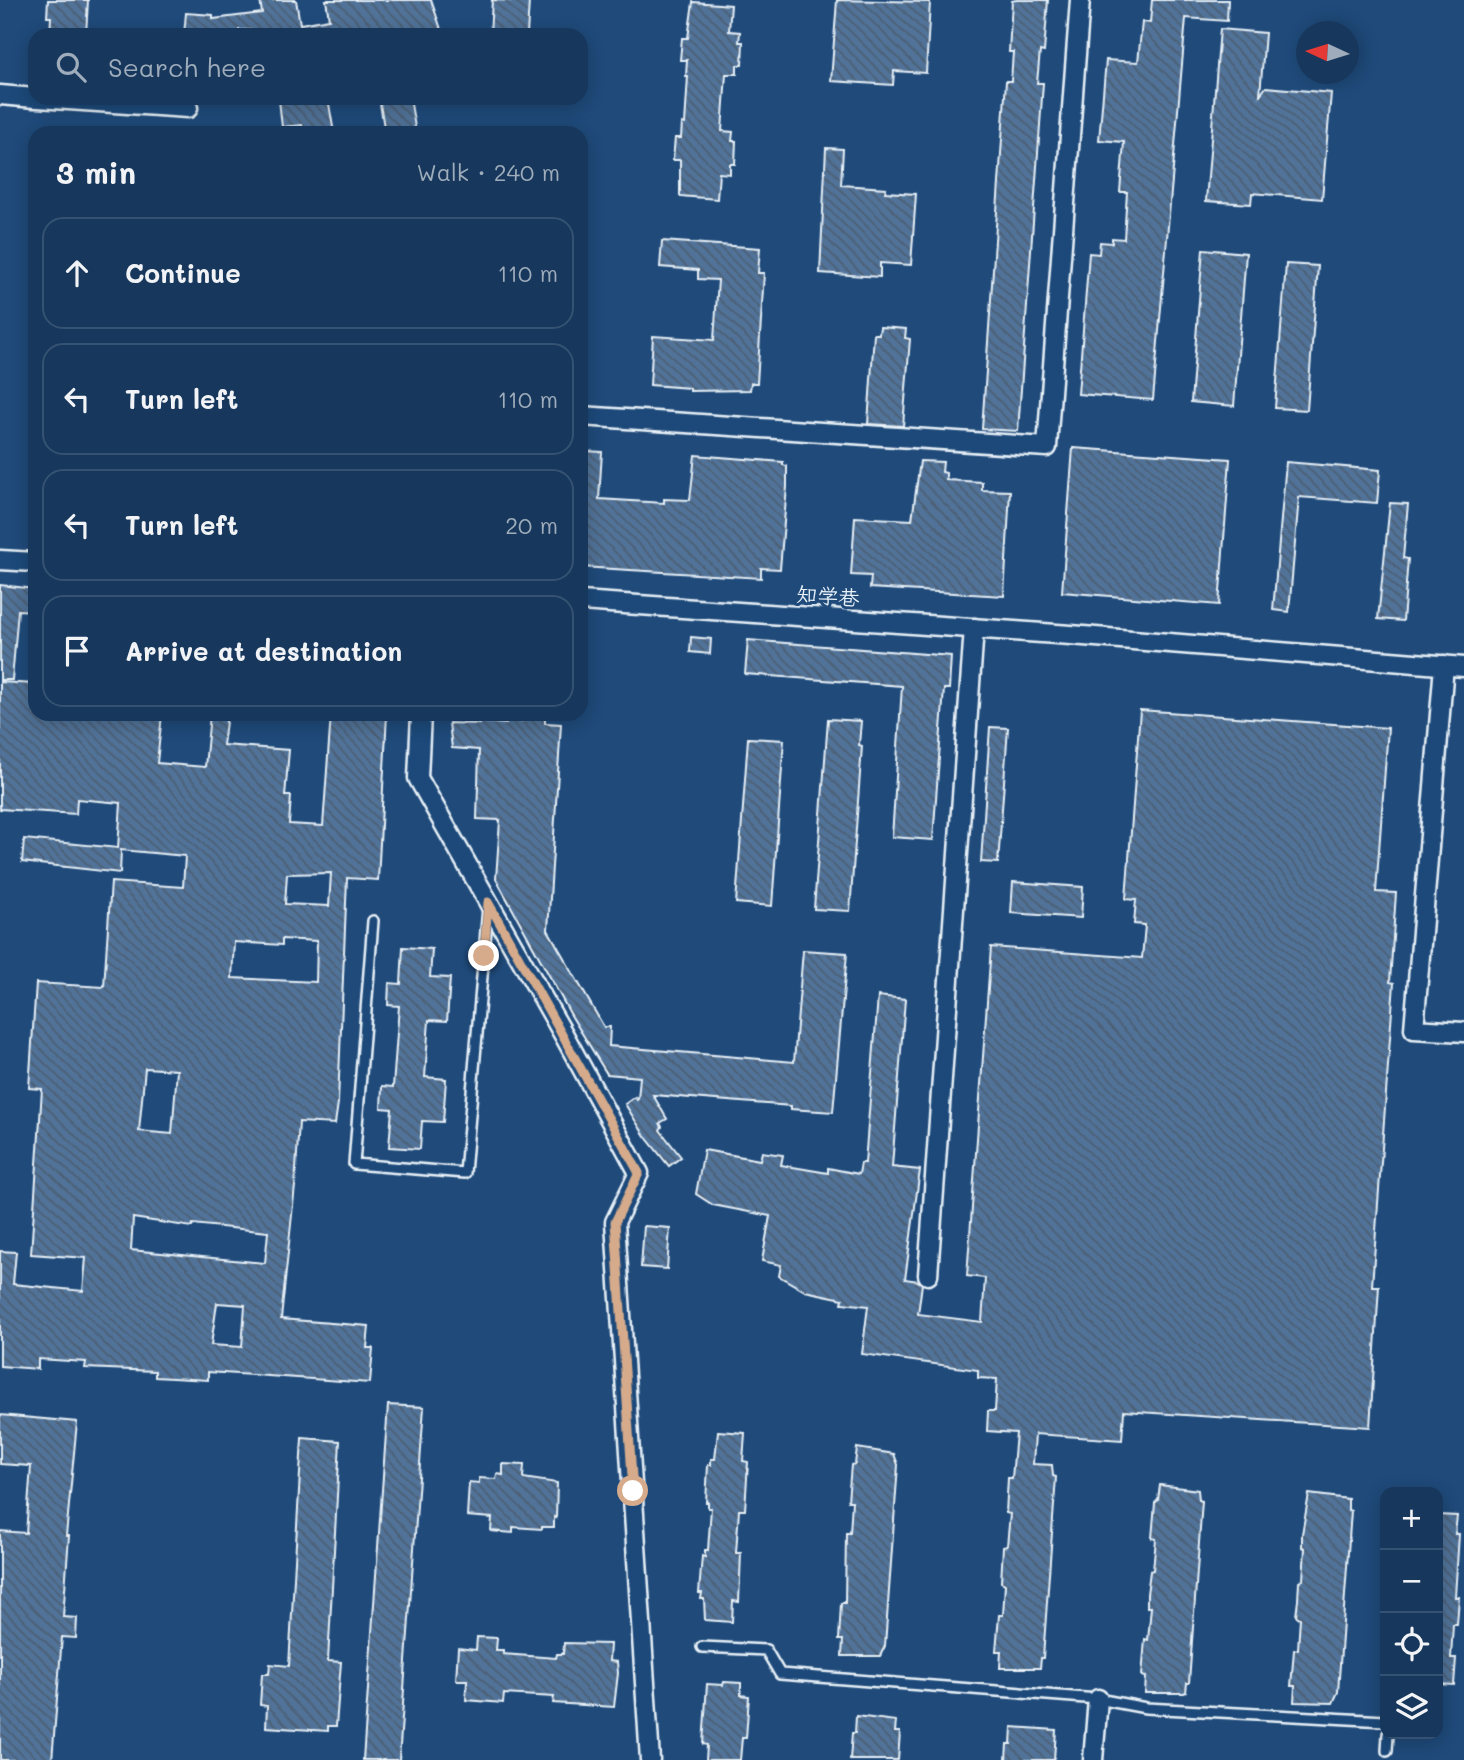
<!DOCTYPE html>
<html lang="en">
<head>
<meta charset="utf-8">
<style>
  body { margin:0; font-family:Mali,"LXGW WenKai TC",sans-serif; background:#203f62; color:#f1f3f6 }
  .controls { position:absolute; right:21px; bottom:21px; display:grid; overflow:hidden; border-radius:14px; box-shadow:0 4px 18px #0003 }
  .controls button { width:63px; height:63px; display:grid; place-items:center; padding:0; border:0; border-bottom:2px solid #365272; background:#17385c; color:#f1f3f6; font:35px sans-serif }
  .compass { position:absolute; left:1296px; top:21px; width:63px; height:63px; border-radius:50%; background:#17385c; box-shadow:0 4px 18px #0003; rotate:274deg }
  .stop { position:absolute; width:21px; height:21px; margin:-16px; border:5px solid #d6ab8b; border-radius:50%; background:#fff }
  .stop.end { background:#d6ab8b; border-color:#fff; box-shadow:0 2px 7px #0008 }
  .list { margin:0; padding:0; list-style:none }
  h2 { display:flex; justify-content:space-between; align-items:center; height:91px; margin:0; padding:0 28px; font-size:30px }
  h2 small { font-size:23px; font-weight:400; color:#9eacbb }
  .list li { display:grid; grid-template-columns:46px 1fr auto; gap:21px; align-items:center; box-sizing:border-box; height:112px; margin:0 14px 14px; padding:0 14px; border:2px solid #365272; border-radius:21px }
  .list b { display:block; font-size:26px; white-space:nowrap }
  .list em { font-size:23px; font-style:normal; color:#9eacbb }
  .icon { flex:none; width:38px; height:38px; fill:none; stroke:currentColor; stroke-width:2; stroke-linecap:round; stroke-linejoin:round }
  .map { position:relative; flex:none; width:1464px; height:1760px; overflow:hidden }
  .search { position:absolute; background:#17385c; box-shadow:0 4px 18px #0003; left:28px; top:28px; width:560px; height:77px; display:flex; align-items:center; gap:18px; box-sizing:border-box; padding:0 24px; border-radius:21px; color:#9eacbb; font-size:26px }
  .panel { position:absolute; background:#17385c; box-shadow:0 4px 18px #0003; left:28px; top:126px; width:560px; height:595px; border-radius:21px }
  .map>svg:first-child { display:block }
  .building { fill:url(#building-back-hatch); stroke:#e8f1f8; stroke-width:2; fill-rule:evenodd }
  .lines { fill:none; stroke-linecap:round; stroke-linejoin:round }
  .lane-casing { stroke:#e8f1f8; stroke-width:14 }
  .street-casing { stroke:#e8f1f8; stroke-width:23 }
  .lane { stroke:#1f4a7a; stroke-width:9 }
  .street { stroke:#1f4a7a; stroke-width:18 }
  .route { stroke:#d6ab8b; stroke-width:9 }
  .labels { text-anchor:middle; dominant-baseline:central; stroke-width:6; stroke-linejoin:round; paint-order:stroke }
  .street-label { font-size:21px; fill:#e8f1f8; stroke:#1f4a7a }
</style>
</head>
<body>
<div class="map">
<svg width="1464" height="1760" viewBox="0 0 1464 1760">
  <defs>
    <pattern id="building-back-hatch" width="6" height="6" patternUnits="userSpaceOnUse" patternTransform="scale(1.75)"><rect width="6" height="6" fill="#517399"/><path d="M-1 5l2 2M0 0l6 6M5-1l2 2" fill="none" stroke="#4c5e72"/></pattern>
  </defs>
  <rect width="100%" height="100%" fill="#1f4a7a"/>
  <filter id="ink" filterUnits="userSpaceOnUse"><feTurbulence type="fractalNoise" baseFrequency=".0143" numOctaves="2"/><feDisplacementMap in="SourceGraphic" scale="14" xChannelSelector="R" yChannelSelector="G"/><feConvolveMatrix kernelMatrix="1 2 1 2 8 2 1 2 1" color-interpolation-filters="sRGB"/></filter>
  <g filter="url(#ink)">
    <g class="building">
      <polygon points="48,0 88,0 86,35 50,35 51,17 47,17"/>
      <polygon points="260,0 296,0 300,24 329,19 326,0 431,0 443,35 373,35 372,30 343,35 252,35 252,30 239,30 239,35 184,35 186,13 213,15 213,19 262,13"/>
      <polygon points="492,0 529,1 527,35 490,35"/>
      <polygon points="837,0 930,2 926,73 894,71 893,85 831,81"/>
      <polygon points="1016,0 1048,0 1044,52 1040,51 1037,83 1043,83 1018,431 982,429 1006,81 1011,81 1013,52 1009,52 1012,1"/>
      <polygon points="1152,0 1228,0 1227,21 1186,18 1153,400 1078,394 1089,253 1099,254 1100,242 1112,243 1112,238 1124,239 1127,192 1120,192 1124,142 1099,140 1106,60 1138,62 1142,22 1150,23"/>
      <polygon points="693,2 731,5 729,31 740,32 739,42 743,42 742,65 737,65 737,74 726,74 722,131 733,132 732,141 736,141 735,164 730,164 730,174 719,173 717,199 680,196 680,160 673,160 675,138 681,138 682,123 685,124 688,76 686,76 687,60 680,60 682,38 688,38"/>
      <polygon points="1220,29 1265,33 1260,95 1266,87 1331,93 1322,199 1252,193 1251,204 1206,201"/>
      <polygon points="302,98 328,98 334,133 303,133 302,125 282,127 279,100"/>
      <polygon points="379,98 410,98 416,133 385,133"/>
      <polygon points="826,148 843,149 841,185 886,188 885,192 916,194 911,265 880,263 880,277 820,273"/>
      <polygon points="662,241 760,248 758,273 764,273 757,383 751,383 750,390 690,391 690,388 650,385 653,336 714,340 718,280 698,279 698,270 660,267"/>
      <polygon points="1203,249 1246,253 1234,406 1191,402"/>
      <polygon points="1286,264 1318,266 1307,410 1275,408"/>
      <polygon points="880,327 906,329 905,338 910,339 903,426 868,424 874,334 879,334"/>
      <polygon points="1073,448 1230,459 1219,605 1062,592"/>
      <polygon points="586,451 602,452 599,499 664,503 664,499 690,500 695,455 783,462 783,465 787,466 787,487 780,569 761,568 761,578 581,567 581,461 584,461"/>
      <polygon points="920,461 943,462 942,472 946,473 946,480 982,482 982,490 1010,491 1004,596 870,588 871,576 851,575 855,517 912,520"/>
      <polygon points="1286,462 1380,470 1377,503 1299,497 1289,612 1273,610"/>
      <polygon points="1390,503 1408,504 1403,558 1408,559 1403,621 1378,619"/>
      <polygon points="0,585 35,589 35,611 18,610 12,680 0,680"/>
      <polygon points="691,637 711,639 710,654 690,652"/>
      <polygon points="748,640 951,656 949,689 944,689 933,840 892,837 902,686 745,674"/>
      <path d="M0 682 35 684V714H162L157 763 205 767 210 714H227L223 745 289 750 285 796H291L289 824 323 826 331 714H387L378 880 347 878 338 1103 335 1124 299 1122 295 1186 281 1319 369 1326 367 1348H373L370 1383 208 1372V1380L155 1377V1371L85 1368 86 1362 38 1359V1369L0 1366V1251L16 1252 13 1284 83 1291 86 1258 31 1254 42 1089 29 1088 36 983 104 987 111 882 183 887 185 856 121 850 120 873 22 862 24 839 118 848 121 803 77 799 76 814 0 809ZM331 873 329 906 285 904 287 874ZM282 939 317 941 316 982 232 978 234 942 282 945ZM145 1068 177 1070 172 1134 139 1131ZM133 1218 192 1227 193 1224 268 1232 265 1263 131 1250ZM217 1303 245 1305 242 1347 211 1345Z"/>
      <polygon points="1140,710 1388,728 1376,892 1396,893 1390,982 1394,983 1372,1286 1379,1286 1370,1427 1124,1411 1122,1440 1035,1434 1033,1464 1052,1465 1053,1476 1056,1477 1043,1658 1041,1658 1040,1668 1000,1668 1001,1651 996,1651 999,1615 1003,1615 1005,1584 1001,1582 1003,1547 1007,1546 1010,1514 1006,1513 1008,1478 1012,1478 1016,1433 987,1431 988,1411 995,1411 997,1379 978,1378 978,1370 862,1354 868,1306 842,1303 843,1299 805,1291 779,1276 781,1265 762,1261 770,1216 713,1205 696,1194 704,1150 760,1160 762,1152 783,1155 781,1165 828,1173 828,1168 859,1174 861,1163 865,1163 878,996 905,999 892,1167 920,1170 905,1279 918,1281 922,1284 918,1314 982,1322 985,1278 967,1276 991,947 1142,958 1145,925 1134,924 1136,900 1126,899"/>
      <polygon points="524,714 545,714 545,723 561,724 548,930 604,1027 610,1027 609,1046 794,1062 803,950 847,953 833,1112 791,1109 791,1106 653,1095 667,1119 660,1123 662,1127 660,1130 681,1157 669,1166 645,1136 625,1104 635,1097 637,1100 638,1099 640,1077 607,1074 572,1017 496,879 500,820 477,819 479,750 452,748 449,723 480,724 480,722 506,724 506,720 523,721"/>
      <polygon points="828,719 861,721 859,745 862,746 850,911 814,909"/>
      <polygon points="990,727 1008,728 998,863 981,862"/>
      <polygon points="748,738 784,740 772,906 736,903"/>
      <polygon points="1013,882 1083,887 1081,918 1011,913"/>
      <polygon points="403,947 432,949 430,977 450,978 447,1021 429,1020 427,1049 425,1077 446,1079 443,1122 422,1121 420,1149 389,1147 392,1109 381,1108 382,1086 393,1087 399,1006 388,1005 389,983 401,984"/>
      <polygon points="644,1226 670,1228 667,1269 641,1267"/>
      <polygon points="388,1405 424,1407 399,1760 363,1760"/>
      <polygon points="0,1415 77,1422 66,1536 69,1536 63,1617 77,1618 76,1638 62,1637 52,1760 0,1760 0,1531 26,1533 31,1466 0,1464"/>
      <polygon points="718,1431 745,1433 743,1461 748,1462 745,1510 739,1510 736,1553 741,1553 739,1602 733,1601 732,1622 705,1620 704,1599 701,1599 702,1593 699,1593 702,1556 705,1557 705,1550 708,1550 711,1508 708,1508 708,1502 706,1502 708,1465 711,1465 711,1459 715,1459"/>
      <polygon points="302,1438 340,1441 328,1661 341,1662 336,1726 328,1726 328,1731 266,1727 267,1706 260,1705 262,1674 269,1674 270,1664 289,1666"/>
      <polygon points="857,1448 894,1454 898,1465 885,1646 880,1656 842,1656 843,1640 839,1640 841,1603 845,1603 846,1533 850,1533 852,1501 848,1501 851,1465 855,1464"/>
      <polygon points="503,1464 524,1465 523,1478 557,1483 556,1518 554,1517 554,1527 542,1527 542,1529 513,1527 513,1533 491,1531 492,1518 467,1516 469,1482 479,1483 479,1478 496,1479 497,1474 503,1475"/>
      <polygon points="1160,1485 1198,1490 1199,1500 1202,1501 1189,1683 1187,1683 1186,1692 1184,1693 1145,1693 1146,1677 1142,1676 1145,1639 1148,1640 1151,1607 1147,1607 1147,1594 1150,1571 1153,1570 1156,1539 1152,1538 1155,1503 1158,1500"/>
      <polygon points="1309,1494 1348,1499 1348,1510 1351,1511 1338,1692 1333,1703 1294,1702 1295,1686 1291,1686 1294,1650 1298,1649 1300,1618 1296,1616 1298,1600 1299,1581 1303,1580 1305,1548 1302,1547 1302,1534"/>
      <polygon points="1438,1515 1457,1516 1455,1534 1459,1534 1455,1597 1459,1597 1457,1624 1453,1624 1451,1658 1456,1658 1454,1685 1438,1684"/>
      <polygon points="477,1637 497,1638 496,1650 503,1650 503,1654 556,1658 557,1654 563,1654 564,1643 610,1644 609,1661 617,1662 618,1673 614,1707 553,1703 554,1697 504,1694 503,1703 466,1700 467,1680 456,1680 458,1648 476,1650"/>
      <polygon points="724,1682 741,1683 741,1695 749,1696 746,1738 742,1738 740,1760 706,1760 707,1745 703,1744 707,1684 723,1685"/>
      <polygon points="856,1716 896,1721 895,1732 900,1732 898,1760 850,1760 852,1733 855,1733"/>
      <polygon points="1012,1727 1056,1730 1054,1760 1006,1760 1007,1744 1011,1744"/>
    </g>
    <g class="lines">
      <defs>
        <g id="lane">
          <polyline points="373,921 354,1164 465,1173 488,907"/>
          <polyline points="702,1647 766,1650 780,1674 1098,1699 1146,1708 1385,1721"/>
          <polyline points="1387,1751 1388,1734"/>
        </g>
        <g id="street">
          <polyline points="0,95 35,98"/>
          <polyline points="38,98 188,108"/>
          <polyline points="581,416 1047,447 1080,0"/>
          <polyline points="0,560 35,562"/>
          <polyline points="581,601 1071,635 1464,667"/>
          <polyline points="1444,665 1414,1029 1464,1032"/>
          <polyline points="421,714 418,778 565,1037 639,1173 615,1222 650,1760"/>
          <polyline points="928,1275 974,628"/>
          <polyline points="1093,1760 1098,1699"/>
        </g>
      </defs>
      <use href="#lane" class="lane-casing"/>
      <use href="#street" class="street-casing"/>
      <use href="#lane" class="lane"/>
      <use href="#street" class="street"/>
    </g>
  </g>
  <g class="lines" filter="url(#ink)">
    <polyline class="route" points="484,956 488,902 639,1173 615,1222 633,1491"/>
  </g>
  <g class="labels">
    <g class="street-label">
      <text transform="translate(828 595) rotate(4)">知学巷</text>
    </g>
  </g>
</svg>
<div class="controls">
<button>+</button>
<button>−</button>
<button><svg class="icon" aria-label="locate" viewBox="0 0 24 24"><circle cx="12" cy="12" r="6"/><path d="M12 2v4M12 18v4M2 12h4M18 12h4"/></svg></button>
<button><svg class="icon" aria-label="layers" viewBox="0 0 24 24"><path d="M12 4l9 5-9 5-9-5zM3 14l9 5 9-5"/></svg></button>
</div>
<svg class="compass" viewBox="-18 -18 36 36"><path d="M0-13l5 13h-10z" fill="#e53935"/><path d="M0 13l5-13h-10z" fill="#9eacbb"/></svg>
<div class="stop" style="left:633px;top:1491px"></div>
<div class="stop end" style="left:484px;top:956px"></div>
<div class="search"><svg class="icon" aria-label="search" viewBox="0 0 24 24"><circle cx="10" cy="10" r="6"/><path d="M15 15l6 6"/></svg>Search here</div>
<section class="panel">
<h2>3 min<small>Walk · 240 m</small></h2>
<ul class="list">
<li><svg class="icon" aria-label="ahead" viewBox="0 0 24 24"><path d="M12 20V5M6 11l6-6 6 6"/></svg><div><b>Continue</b></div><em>110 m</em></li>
<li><svg class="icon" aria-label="left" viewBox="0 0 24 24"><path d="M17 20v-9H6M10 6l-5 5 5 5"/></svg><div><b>Turn left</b></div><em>110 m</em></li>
<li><svg class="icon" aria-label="left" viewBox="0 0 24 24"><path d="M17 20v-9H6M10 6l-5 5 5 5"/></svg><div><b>Turn left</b></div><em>20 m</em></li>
<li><svg class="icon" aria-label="arrive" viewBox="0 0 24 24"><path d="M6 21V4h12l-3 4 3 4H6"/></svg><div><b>Arrive at destination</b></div></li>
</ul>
</section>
</div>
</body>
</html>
